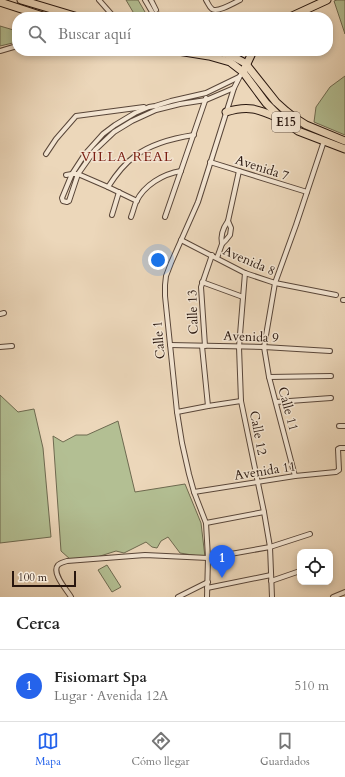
<!DOCTYPE html>
<html lang="es">
<head>
<meta charset="utf-8">
<style>
  body { margin:0; font-family:Cardo,serif; background:#f6f6f6; color:#222 }
  .controls { position:absolute; right:12px; bottom:12px; display:grid; overflow:hidden; border-radius:8px; box-shadow:0 2px 6px #0003 }
  .controls button { width:36px; height:36px; display:grid; place-items:center; padding:0; border:0; border-bottom:1px solid #e0e0e0; background:#fff; color:#222; font:20px sans-serif }
  .scale { position:absolute; left:12px; bottom:10px; width:64px; box-sizing:border-box; padding-left:4px; border:2px solid #28160e; border-top:0; font-size:11px; line-height:14px; white-space:nowrap; color:#28160e; -webkit-text-stroke:3px #f3e5d2; paint-order:stroke }
  .you { position:absolute; left:158px; top:260px; width:14px; height:14px; margin:-10px; border:3px solid #fff; border-radius:50%; background:#1a73e8; box-shadow:0 0 0 6px #1a73e833 }
  .badge { display:grid; place-items:center; width:26px; height:26px; border-radius:50%; background:#2563eb; color:#fff; font-size:13px; font-weight:700 }
  .pin { position:absolute; translate:-50% -33px; filter:drop-shadow(0 1px 2px #0008) }
  .pin::after { content:''; position:absolute; top:21px; width:14px; height:12px; background:inherit; clip-path:polygon(0 0,100% 0,50% 100%) }
  .list { margin:0; padding:0; list-style:none }
  h2 { display:flex; justify-content:space-between; align-items:center; height:52px; margin:0; padding:0 16px; font-size:17px }
  h2 small { font-size:13px; font-weight:400; color:#767676 }
  .list li { display:grid; grid-template-columns:26px 1fr auto; gap:12px; align-items:center; box-sizing:border-box; height:72px; padding:0 16px; border-top:1px solid #e0e0e0 }
  .list b { display:block; font-size:15px; white-space:nowrap }
  .list p { margin:0; font-size:13px; white-space:nowrap; color:#767676 }
  .list em { font-size:13px; font-style:normal; color:#767676 }
  .icon { flex:none; width:22px; height:22px; fill:none; stroke:currentColor; stroke-width:2; stroke-linecap:round; stroke-linejoin:round }
  .map { position:relative; flex:none; width:345px; height:597px; overflow:hidden }
  .search { position:absolute; background:#fff; box-shadow:0 2px 6px #0003; left:12px; right:12px; top:12px; height:44px; display:flex; align-items:center; gap:10px; box-sizing:border-box; padding:0 14px; border-radius:16px; color:#767676; font-size:15px }
  .sheet { height:124px; background:#fff }
  nav { display:flex; justify-content:space-around; align-items:center; box-sizing:border-box; height:56px; border-top:1px solid #e0e0e0; background:#fff; font-size:11px; color:#767676 }
  nav a { display:grid; justify-items:center; gap:2px }
  nav .on { color:#2563eb }
  .map>svg:first-child { display:block }
  .green { fill:#b3bf93; stroke:#6e6a50 }
  .lines { fill:none; stroke-linecap:round; stroke-linejoin:round }
  .minor-tunnel { stroke:#c5b098; stroke-width:4; stroke-dasharray:4 2; stroke-linecap:butt }
  .minor-casing { stroke:#594639; stroke-width:6 }
  .primary-casing { stroke:#28160e; stroke-width:9 }
  .trunk-casing { stroke:#28160e; stroke-width:9 }
  .minor { stroke:#f3e5d2; stroke-width:4 }
  .primary { stroke:#ecd7ba; stroke-width:7 }
  .trunk { stroke:#ecd7ba; stroke-width:7 }
  .labels { text-anchor:middle; dominant-baseline:central; stroke-width:3; stroke-linejoin:round; paint-order:stroke }
  .shield { fill:#f3e5d2; stroke:#655449; stroke-width:1 }
  .shield-label { font-size:12px; font-weight:bold; fill:#28160e }
  .street-label { font-size:13px; fill:#28160e; stroke:#f3e5d2 }
  .neighbourhood-label { font-size:14px; letter-spacing:1px; fill:#7a1f14; stroke:#f3e5d2 }
</style>
</head>
<body>
<div class="map">
<svg width="345" height="597" viewBox="0 0 345 597">
  <rect width="100%" height="100%" fill="#ecd7ba"/>
  <filter id="stains"><feTurbulence type="fractalNoise" baseFrequency=".005" numOctaves="4"/><feColorMatrix values="0 0 0 0 .2 0 0 0 0 .09 0 0 0 0 .02 0 0 0 .5 -.17"/></filter>
  <radialGradient id="worn" r=".72"><stop offset=".6" stop-color="#630" stop-opacity="0"/><stop offset="1" stop-color="#630" stop-opacity=".3"/></radialGradient>
  <g class="green">
    <polygon points="126,0 138,0 145,12 136,17"/>
    <polygon points="337,0 345,0 345,34 334,1"/>
    <polygon points="0,26 17,31 17,42 0,46"/>
    <polygon points="345,76 345,135 314,122 316,107 330,87"/>
    <polygon points="0,395 18,412 34,409 43,448 51,537 0,543"/>
    <polygon points="118,421 135,492 185,484 201,523 205,557 180,553 168,537 161,541 157,548 152,547 146,542 124,553 116,551 94,558 71,560 61,551 53,436 63,442 76,435 87,435"/>
    <polygon points="107,565 121,587 112,592 98,570"/>
  </g>
  <g class="lines">
    <polyline class="minor-tunnel" points="152,12 154,17"/>
    <defs>
      <g id="minor">
        <polyline points="99,0 114,17"/>
        <polyline points="145,0 152,12"/>
        <polyline points="151,0 156,10"/>
        <path d="M206 0C208 3 209 7 212 9 217 13 234 3 240 0"/>
        <polyline points="159,15 160,17"/>
        <polyline points="0,51 17,46"/>
        <polyline points="234,88 206,100 180,104 156,110 132,121 114,132 95,150 78,174 69,201 67,202 63,201 62,198 72,174 85,154 103,134 115,125 135,113 149,107 155,106 171,101 206,93 239,77"/>
        <polyline points="46,154 56,139 76,116 144,107"/>
        <polyline points="210,162 307,192"/>
        <polyline points="66,175 72,174 78,174 108,187 137,201"/>
        <path d="M108 187C115 176 124 164 135 156 151 144 174 138 194 135"/>
        <polyline points="112,215 119,192"/>
        <path d="M131 217C133 212 134 207 136 202 144 185 163 174 181 171"/>
        <polyline points="165,217 206,98"/>
        <polyline points="181,240 245,273 275,283 336,295"/>
        <path d="M222 244C220 235 223 228 228 221"/>
        <polyline points="217,258 222,244 226,240 230,235 231,228 228,221 239,171"/>
        <polyline points="245,273 239,347 241,401 264,512 270,547 272,597"/>
        <polyline points="202,282 243,297"/>
        <polyline points="343,300 345,300"/>
        <polyline points="0,314 4,313"/>
        <polyline points="170,345 264,347 330,351"/>
        <polyline points="202,346 208,406"/>
        <polyline points="205,346 201,287 212,255"/>
        <polyline points="0,347 12,346"/>
        <polyline points="269,377 331,376"/>
        <polyline points="276,402 331,398"/>
        <polyline points="177,412 208,406 241,401"/>
        <polyline points="339,426 345,426"/>
        <polyline points="295,476 269,377 264,347 275,283 296,225 324,141"/>
        <polyline points="194,492 295,476 336,472 339,470 338,449 340,448 345,448"/>
        <polyline points="206,523 264,512"/>
        <polyline points="271,581 300,571"/>
        <polyline points="207,588 271,575"/>
        <path d="M71 597C67 590 51 573 58 565 60 563 64 562 67 561L145 555 208 558 270 547 310 534"/>
        <polyline points="178,597 208,582"/>
        <polyline points="207,597 208,558 206,523 194,492 189,474 182,443 177,412 165,296 165,285 166,276 171,263 198,202 234,88 240,76 243,72"/>
        <polyline points="333,597 345,592"/>
      </g>
      <g id="primary">
        <polyline points="290,17 327,0"/>
        <polyline points="243,72 253,51"/>
      </g>
      <g id="trunk">
        <polyline points="21,0 78,17"/>
        <polyline points="0,2 46,17"/>
        <polyline points="178,51 209,56 230,62 243,72 266,103 282,119 298,131 345,149"/>
        <polyline points="216,51 234,57 245,63 276,102 286,111 295,118 306,125 345,141"/>
        <path d="M226 112C248 105 258 109 278 118"/>
      </g>
    </defs>
    <use href="#minor" class="minor-casing"/>
    <use href="#primary" class="primary-casing"/>
    <use href="#trunk" class="trunk-casing"/>
    <use href="#minor" class="minor"/>
    <use href="#primary" class="primary"/>
    <use href="#trunk" class="trunk"/>
  </g>
  <g class="labels">
    <rect class="shield" x="272" y="112" width="28" height="20" rx="3"/>
    <g class="shield-label">
      <text x="286" y="122">E15</text>
    </g>
    <g class="street-label">
      <text transform="translate(262 168) rotate(18)">Avenida 7</text>
      <text transform="translate(249 261) rotate(23)">Avenida 8</text>
      <text transform="translate(193 312) rotate(-92)">Calle 13</text>
      <text transform="translate(251 337) rotate(2)">Avenida 9</text>
      <text transform="translate(159 340) rotate(-95)">Calle 1</text>
      <text transform="translate(288 409) rotate(75)">Calle 11</text>
      <text transform="translate(258 433) rotate(79)">Calle 12</text>
      <text transform="translate(265 471) rotate(-9)">Avenida 11</text>
    </g>
    <g class="neighbourhood-label">
      <text x="127" y="156">VILLA REAL</text>
    </g>
  </g>
  <rect width="100%" height="100%" filter="url(#stains)"/>
  <rect width="100%" height="100%" fill="url(#worn)"/>
</svg>
<div class="controls">
<button><svg class="icon" aria-label="locate" viewBox="0 0 24 24"><circle cx="12" cy="12" r="6"/><path d="M12 2v4M12 18v4M2 12h4M18 12h4"/></svg></button>
</div>
<div class="scale">100 m</div>
<div class="you"></div>
<div class="pin badge" style="left:222px;top:578px">1</div>
<div class="search"><svg class="icon" aria-label="search" viewBox="0 0 24 24"><circle cx="10" cy="10" r="6"/><path d="M15 15l6 6"/></svg>Buscar aquí</div>
</div>
<section class="sheet">
<h2>Cerca<small></small></h2>
<ul class="list">
<li><span class="badge">1</span><div><b>Fisiomart Spa</b><p>Lugar · Avenida 12A</p></div><em>510 m</em></li>
</ul>
</section>
<nav>
<a class="on"><svg class="icon" aria-label="map" viewBox="0 0 24 24"><path d="M3 6l6-2 6 2 6-2v14l-6 2-6-2-6 2zM9 4v14M15 6v14"/></svg>Mapa</a>
<a><svg class="icon" aria-label="directions" viewBox="0 0 24 24"><path d="M12 3l9 9-9 9-9-9zM9 14v-3h6M13 9l2 2-2 2"/></svg>Cómo llegar</a>
<a><svg class="icon" aria-label="saved" viewBox="0 0 24 24"><path d="M7 4h10v16l-5-4-5 4z"/></svg>Guardados</a>
</nav>
</body>
</html>
